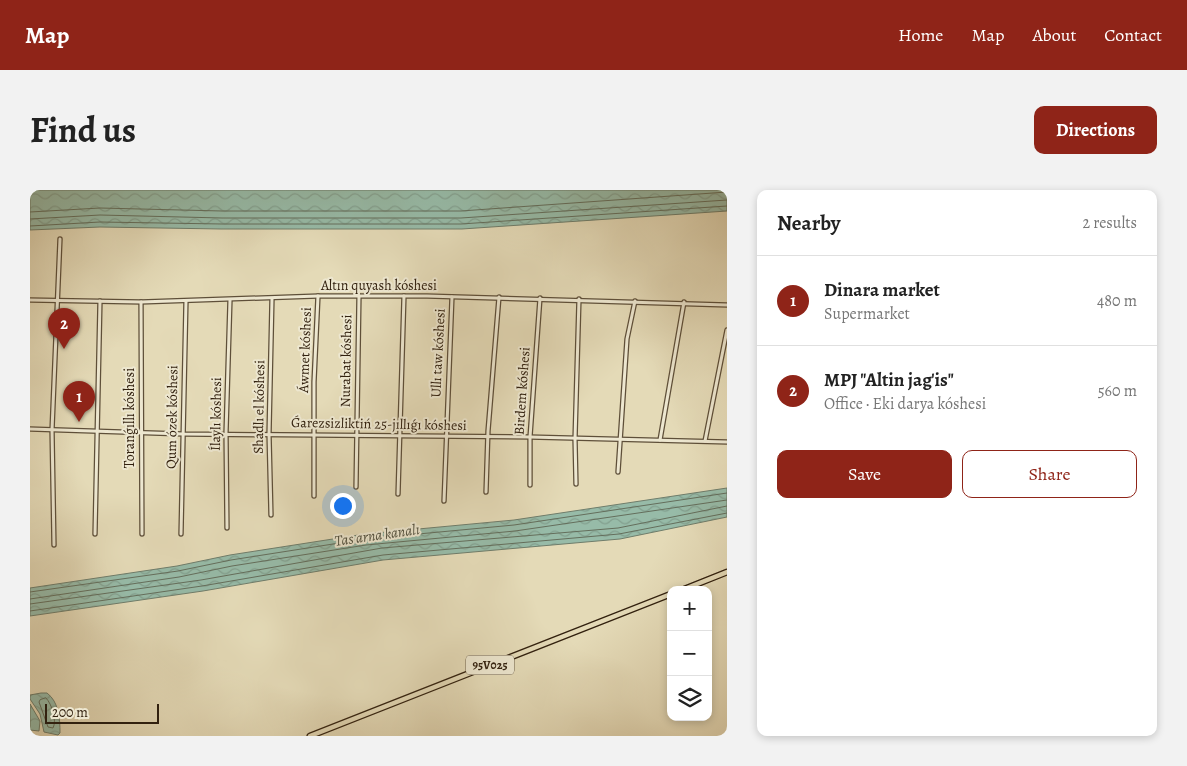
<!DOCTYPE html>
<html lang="en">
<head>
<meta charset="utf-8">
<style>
  body { margin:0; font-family:Alegreya,serif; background:#f2f2f2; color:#222 }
  .controls { position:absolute; right:15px; bottom:15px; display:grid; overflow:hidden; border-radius:10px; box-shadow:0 2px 8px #0003 }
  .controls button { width:45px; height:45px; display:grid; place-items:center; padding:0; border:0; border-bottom:1px solid #e0e0e0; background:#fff; color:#222; font:25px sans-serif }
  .scale { position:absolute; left:15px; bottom:12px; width:114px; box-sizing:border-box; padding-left:5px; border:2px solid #32210f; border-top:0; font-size:14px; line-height:18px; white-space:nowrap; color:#32210f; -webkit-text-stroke:4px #ede7d0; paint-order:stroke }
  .you { position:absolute; left:312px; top:315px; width:18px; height:18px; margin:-12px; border:4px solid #fff; border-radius:50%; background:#1a73e8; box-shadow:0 0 0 8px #1a73e833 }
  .badge { display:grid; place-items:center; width:32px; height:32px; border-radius:50%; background:#8f2418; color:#fff; font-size:16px; font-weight:700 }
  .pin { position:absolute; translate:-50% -41px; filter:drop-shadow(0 1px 2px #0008) }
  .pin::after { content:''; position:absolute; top:26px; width:18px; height:15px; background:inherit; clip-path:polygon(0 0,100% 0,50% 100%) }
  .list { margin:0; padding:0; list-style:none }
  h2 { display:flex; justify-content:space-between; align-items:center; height:65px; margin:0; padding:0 20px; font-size:21px }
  h2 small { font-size:16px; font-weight:400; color:#767676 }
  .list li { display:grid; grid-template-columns:32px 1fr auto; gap:15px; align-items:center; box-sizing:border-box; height:90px; padding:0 20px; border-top:1px solid #e0e0e0 }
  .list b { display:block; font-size:19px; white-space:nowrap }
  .list p { margin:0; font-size:16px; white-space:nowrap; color:#767676 }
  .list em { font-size:16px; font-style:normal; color:#767676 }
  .actions { display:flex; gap:10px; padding:15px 20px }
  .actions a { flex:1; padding:11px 0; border:1px solid #8f2418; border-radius:10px; text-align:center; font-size:18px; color:#8f2418 }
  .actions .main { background:#8f2418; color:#fff }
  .icon { flex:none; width:28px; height:28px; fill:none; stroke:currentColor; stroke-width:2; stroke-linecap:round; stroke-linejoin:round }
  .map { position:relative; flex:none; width:697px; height:546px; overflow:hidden; border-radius:10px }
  header { display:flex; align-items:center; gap:30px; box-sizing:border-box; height:70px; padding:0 25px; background:#8f2418; color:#fff }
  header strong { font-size:24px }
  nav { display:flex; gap:28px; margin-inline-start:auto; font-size:18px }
  .intro { display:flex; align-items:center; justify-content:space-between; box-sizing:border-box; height:120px; padding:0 30px }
  h1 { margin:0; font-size:35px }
  .button { padding:12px 22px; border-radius:10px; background:#8f2418; color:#fff; font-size:18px; font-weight:700 }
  main { display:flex; gap:30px; padding:0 30px }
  aside { flex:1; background:#fff; border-radius:10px; box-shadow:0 2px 8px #0003 }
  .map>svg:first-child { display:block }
  .water { fill:url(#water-waves); stroke:#6f7d6b }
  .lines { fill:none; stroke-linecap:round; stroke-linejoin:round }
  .shore { stroke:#646e5c; stroke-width:1 }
  .stream { stroke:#6f7d6b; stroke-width:1 }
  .street-casing { stroke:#5e4f39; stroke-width:5.5 }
  .primary-casing { stroke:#32210f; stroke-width:7 }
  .street { stroke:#ede7d0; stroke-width:3 }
  .primary { stroke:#e4dab7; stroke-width:4.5 }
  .labels { text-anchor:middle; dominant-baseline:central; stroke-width:4; stroke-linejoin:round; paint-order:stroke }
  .shield { fill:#ede7d0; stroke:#6a5c49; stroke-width:1 }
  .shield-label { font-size:12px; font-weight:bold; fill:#32210f }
  .street-label { font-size:14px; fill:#32210f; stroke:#ede7d0 }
  .water-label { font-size:15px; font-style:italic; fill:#504f3d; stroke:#ede7d0 }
</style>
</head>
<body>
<header>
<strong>Map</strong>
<nav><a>Home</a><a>Map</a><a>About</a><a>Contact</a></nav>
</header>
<div class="intro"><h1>Find us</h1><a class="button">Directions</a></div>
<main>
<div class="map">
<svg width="697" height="546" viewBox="0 0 697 546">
  <defs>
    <pattern id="water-waves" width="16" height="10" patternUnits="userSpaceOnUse" patternTransform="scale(1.25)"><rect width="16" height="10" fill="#97bba8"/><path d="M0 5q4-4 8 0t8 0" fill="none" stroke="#83a08f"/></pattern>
  </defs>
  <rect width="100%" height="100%" fill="#e4dab7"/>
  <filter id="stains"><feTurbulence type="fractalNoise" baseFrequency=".004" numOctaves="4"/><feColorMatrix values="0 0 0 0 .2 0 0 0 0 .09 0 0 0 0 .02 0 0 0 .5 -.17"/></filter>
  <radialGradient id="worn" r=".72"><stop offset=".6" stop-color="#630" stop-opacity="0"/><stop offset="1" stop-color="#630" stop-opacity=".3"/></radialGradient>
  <g class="water">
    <polygon points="0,0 697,0 697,21 432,39 191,39 70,37 0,40"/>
    <polygon points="697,298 697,327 590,349 353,370 173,401 0,426 0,398 147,376 200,365 335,344 484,330"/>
    <path d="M11 503H17C29 512 30 529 30 543L28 545 14 542 10 524 0 509V505Z"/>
    <polygon points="0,514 10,531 9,541 0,540"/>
  </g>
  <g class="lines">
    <g class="shore">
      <polyline points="0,22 70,18 192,21 431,21 697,2"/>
      <polyline points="0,29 70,25 192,28 431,28 697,10"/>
      <polyline points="0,36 70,32 192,34 431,34 697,16"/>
      <polyline points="0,402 148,381 201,370 335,349 484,335 697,303"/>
      <polyline points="0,409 149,387 202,376 336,355 485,341 697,310"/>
      <polyline points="0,414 171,390 352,358 588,338 697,316"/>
      <polyline points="0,421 172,396 353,365 589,344 697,323"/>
      <path d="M16 508C22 514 27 531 23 538L18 537 9 512 10 510Z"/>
    </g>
    <polyline class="stream" points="0,545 6,546"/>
    <defs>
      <g id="street">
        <polyline points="0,110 111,112 288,106 397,106 697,115"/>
        <polyline points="111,112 112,344"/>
        <polyline points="0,239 153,244 500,247 697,252"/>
        <polyline points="630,250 654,112"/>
        <polyline points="675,251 697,140"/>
        <polyline points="588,282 597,149 605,111"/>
        <polyline points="546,294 545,249 549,109"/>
        <polyline points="500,295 500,247 510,108"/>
        <polyline points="326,297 329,106"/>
        <polyline points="456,302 458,241 469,107"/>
        <polyline points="368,304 374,106"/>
        <polyline points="284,306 284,192 288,106"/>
        <polyline points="414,311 422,107"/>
        <polyline points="241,325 239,244 242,109"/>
        <polyline points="197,338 196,243 200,110"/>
        <polyline points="65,344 70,111"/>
        <polyline points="151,344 156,111"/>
        <polyline points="24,355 22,240 30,49"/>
      </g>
      <g id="primary">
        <polyline points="652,400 697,382"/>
        <polyline points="280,546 641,404"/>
      </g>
    </defs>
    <use href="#street" class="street-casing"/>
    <use href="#primary" class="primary-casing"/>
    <use href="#street" class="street"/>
    <use href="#primary" class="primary"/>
  </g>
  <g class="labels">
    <rect class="shield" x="436" y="465.5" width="48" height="19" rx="4"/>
    <g class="shield-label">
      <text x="460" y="475">95V025</text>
    </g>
    <g class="street-label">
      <text x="349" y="95">Altın quyash kóshesi</text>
      <text transform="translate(275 160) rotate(-88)">Áwmet kóshesi</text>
      <text transform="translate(408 163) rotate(-87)">Ullı taw kóshesi</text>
      <text transform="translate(316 171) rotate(-89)">Nurabat kóshesi</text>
      <text transform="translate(492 201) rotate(-86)">Birdem kóshesi</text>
      <text transform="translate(229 217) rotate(-89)">Shadlı el kóshesi</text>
      <text transform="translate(186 224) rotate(-89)">Ílaylı kóshesi</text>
      <text transform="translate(142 227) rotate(-89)">Qum ózek kóshesi</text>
      <text transform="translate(99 228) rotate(-90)">Toranǵıllı kóshesi</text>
      <text transform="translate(349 234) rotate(1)">Ǵarezsizliktiń 25-jıllıǵı kóshesi</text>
    </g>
    <g class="water-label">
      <text transform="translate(347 345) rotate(-8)">Tas arna kanalı</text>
    </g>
  </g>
  <rect width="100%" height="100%" filter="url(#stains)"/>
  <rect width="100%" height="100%" fill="url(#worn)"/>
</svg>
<div class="controls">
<button>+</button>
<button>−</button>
<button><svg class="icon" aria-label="layers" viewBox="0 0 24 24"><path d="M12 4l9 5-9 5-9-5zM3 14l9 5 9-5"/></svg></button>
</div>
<div class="scale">200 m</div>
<div class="you"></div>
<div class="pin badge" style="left:49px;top:232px">1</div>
<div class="pin badge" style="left:34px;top:159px">2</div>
</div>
<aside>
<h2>Nearby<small>2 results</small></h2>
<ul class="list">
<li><span class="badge">1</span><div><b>Dinara market</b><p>Supermarket</p></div><em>480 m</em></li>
<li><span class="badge">2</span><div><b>MPJ &quot;Altin jag'is&quot;</b><p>Office · Eki darya kóshesi</p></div><em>560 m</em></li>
</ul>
<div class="actions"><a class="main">Save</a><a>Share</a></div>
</aside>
</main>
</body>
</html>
